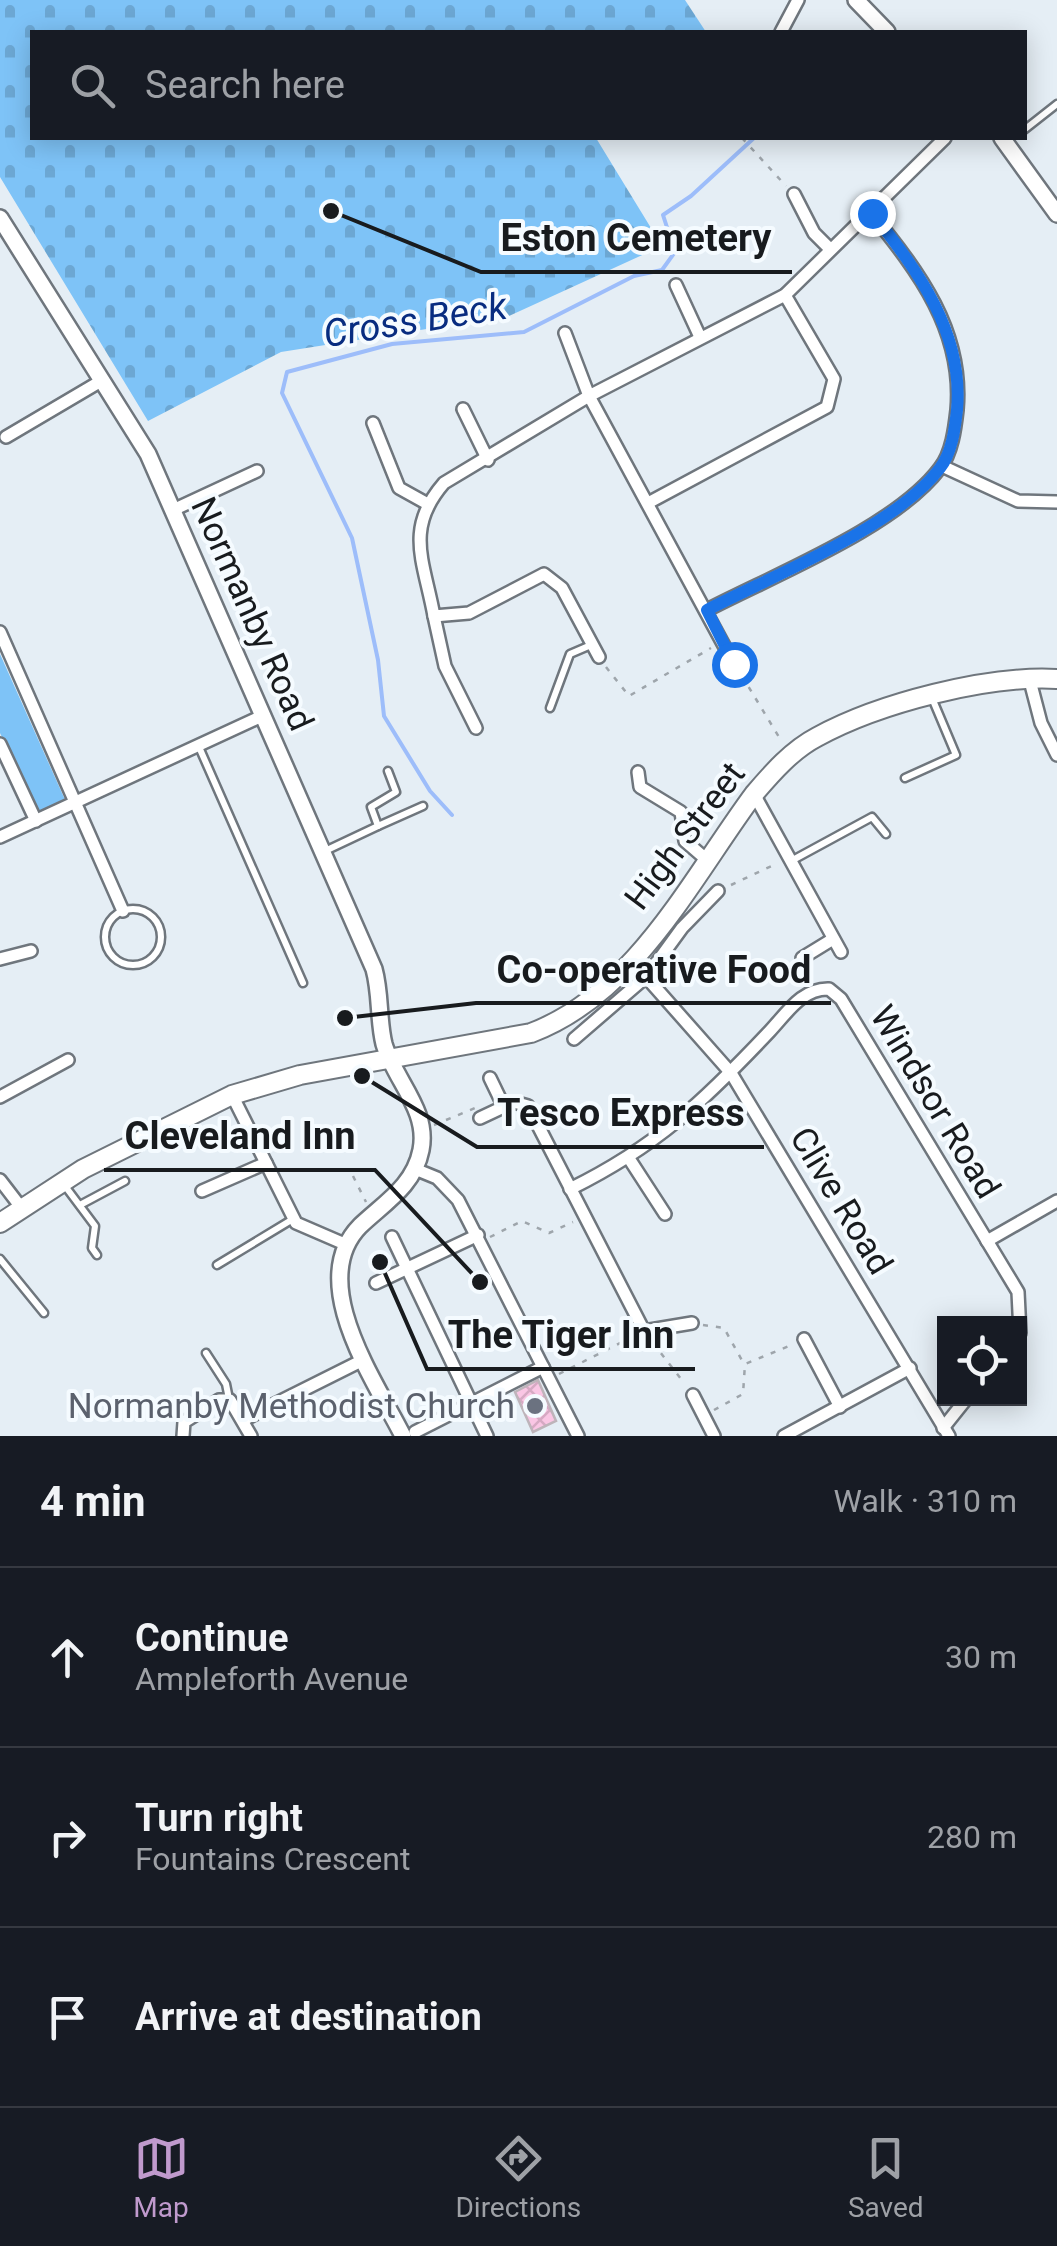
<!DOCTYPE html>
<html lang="en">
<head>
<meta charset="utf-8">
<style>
  body { margin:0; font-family:Roboto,sans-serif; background:#20242c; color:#f1f3f6 }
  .controls { position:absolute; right:30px; bottom:30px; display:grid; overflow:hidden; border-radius:0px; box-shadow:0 5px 25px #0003 }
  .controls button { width:90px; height:90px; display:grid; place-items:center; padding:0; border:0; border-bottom:2px solid #363941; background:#171b24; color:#f1f3f6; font:50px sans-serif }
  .stop { position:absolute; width:30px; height:30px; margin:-22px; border:8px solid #1a73e8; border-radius:50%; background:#fff }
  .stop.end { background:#1a73e8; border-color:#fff; box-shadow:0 2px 10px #0008 }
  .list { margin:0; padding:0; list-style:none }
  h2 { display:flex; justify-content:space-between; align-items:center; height:130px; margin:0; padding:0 40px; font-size:42px }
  h2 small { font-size:32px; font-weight:400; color:#9ea1a6 }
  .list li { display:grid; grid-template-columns:65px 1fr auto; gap:30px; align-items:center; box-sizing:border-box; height:180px; padding:0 40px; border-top:2px solid #363941 }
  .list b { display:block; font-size:38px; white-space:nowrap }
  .list p { margin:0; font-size:32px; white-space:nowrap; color:#9ea1a6 }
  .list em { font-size:32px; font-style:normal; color:#9ea1a6 }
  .icon { flex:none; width:55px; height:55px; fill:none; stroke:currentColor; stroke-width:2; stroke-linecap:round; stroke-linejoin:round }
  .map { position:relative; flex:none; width:1057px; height:1436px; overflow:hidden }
  .search { position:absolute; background:#171b24; box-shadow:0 5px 25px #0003; left:30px; right:30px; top:30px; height:110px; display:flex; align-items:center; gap:25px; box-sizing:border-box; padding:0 35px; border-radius:0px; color:#9ea1a6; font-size:38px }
  .sheet { height:670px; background:#171b24 }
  nav { display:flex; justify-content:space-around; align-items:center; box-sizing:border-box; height:140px; border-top:2px solid #363941; background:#171b24; font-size:28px; color:#9ea1a6 }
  nav a { display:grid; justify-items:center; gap:5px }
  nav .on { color:#c09acd }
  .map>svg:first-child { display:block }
  .grass { fill:#7ec3f7 }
  .cemetery { fill:url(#cemetery-stones) }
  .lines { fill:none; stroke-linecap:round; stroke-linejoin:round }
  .stream { stroke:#9dbdfa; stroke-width:4 }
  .building { fill:url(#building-cross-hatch); stroke:#beb4ba; stroke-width:2.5 }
  .service-casing { stroke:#6f767d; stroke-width:11 }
  .minor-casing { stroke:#6f767d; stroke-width:16 }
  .tertiary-casing { stroke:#6f767d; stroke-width:20 }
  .secondary-casing { stroke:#6f767d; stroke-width:22 }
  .path { stroke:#9ea5ab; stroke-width:2.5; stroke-dasharray:5 8; stroke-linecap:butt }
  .service { stroke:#fff; stroke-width:6 }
  .minor { stroke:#fff; stroke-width:11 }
  .tertiary { stroke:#fff; stroke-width:15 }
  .secondary { stroke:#fff; stroke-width:18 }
  .route { stroke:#1a73e8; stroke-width:12 }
  .worship-dot { fill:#6b7280; stroke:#f5fbff; stroke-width:4 }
  .labels { text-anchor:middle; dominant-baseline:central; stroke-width:8; stroke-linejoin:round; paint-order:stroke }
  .street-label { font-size:35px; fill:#181b1e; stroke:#f5fbff }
  .worship-label { font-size:35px; fill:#5b616d; stroke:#f5fbff; text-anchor:end }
  .water-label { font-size:38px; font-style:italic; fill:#082c80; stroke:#f5fbff }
  .leader { fill:none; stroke:#181b1e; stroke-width:4 }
  .callout-dot { fill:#181b1e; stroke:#f5fbff; stroke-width:4 }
  .callout-label { font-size:38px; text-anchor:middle; font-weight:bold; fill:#181b1e; stroke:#f5fbff; stroke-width:8; stroke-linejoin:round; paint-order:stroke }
</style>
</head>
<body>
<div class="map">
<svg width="1057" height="1436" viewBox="0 0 1057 1436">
  <defs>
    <pattern id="cemetery-stones" width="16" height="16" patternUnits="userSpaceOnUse" patternTransform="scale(2.5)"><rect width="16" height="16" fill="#7ec3f7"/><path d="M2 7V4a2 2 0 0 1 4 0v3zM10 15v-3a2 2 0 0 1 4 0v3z" fill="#6ca7d3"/></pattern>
    <pattern id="building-cross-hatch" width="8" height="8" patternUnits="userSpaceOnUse" patternTransform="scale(2.5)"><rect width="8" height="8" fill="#fac6e4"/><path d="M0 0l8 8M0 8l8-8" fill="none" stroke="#d6aac3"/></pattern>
  </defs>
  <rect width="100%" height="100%" fill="#e5eef5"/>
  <polygon class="grass" points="0,654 66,802 39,817 0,733"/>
  <polygon class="cemetery" points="0,0 685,0 706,32 32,32 32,138 596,138 662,246 509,316 281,352 148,421 0,177"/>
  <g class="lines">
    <polyline class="stream" points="452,815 430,791 384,716 378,660 352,538 282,393 287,372 392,344 524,332 634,276 662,270 675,252 663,215 691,196 754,138"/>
  </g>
  <polygon class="building" points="538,1380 556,1421 533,1432 515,1392"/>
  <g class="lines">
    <defs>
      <g id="service">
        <polyline points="1024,130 1057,104"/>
        <polyline points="550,708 570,654 591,645"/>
        <polyline points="199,747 303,983"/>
        <polyline points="905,778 956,755 932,698"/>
        <polyline points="378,826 423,806"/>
        <polyline points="325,851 378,826 371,807 396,792 388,771"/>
        <polyline points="791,861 872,817 886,834"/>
        <circle cx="133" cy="937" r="28"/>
        <polyline points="65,1186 95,1226 92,1248 97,1255"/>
        <polyline points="80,1205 125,1181"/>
        <polyline points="0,1259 44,1313"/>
        <polyline points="217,1265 293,1219"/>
        <polyline points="206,1353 226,1384 229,1399"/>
      </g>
      <g id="minor">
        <polyline points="781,32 798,0"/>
        <polyline points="794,194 814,233 830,249"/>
        <polyline points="676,285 700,337"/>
        <polyline points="565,333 589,396 734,664"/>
        <polyline points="463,409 488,460"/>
        <polyline points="373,423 399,488 426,503"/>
        <polyline points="6,437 101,381"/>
        <polyline points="942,466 1018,501 1057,502"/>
        <polyline points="648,503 827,407 834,379 785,295"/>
        <polyline points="173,510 257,471"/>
        <path d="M707 610C774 575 896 527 940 468 952 453 955 428 957 410 964 331 919 272 871 213"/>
        <polyline points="434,616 445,666 476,728"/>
        <polyline points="0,632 123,911"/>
        <path d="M599 657 562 588 544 574 469 613 434 616C424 561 404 529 444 483L589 396 785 295 945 138"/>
        <polyline points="1029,677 1041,723 1057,755"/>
        <polyline points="0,744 36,821"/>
        <polyline points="638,772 640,787 681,812 685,841 707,860"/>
        <polyline points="754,794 841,952"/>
        <polyline points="0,837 264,715"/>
        <polyline points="802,958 833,939"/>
        <polyline points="0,959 31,951"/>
        <polyline points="632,961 731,1073 949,1436"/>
        <polyline points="574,1039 647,976 682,928 718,891"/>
        <polyline points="490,1078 504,1107"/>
        <polyline points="232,1095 296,1223 347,1245"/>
        <polyline points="0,1097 68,1060"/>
        <polyline points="480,1118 514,1102 528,1106 644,1331 692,1323"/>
        <polyline points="630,1160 665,1214"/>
        <polyline points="415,1169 437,1178 458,1200 578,1436"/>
        <polyline points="0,1180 20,1206"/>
        <path d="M570 1189C657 1146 703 1102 769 1032 787 1013 802 988 829 989L841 999 1018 1292 1020 1333"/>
        <polyline points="202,1191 266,1163"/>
        <polyline points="392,1237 487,1436"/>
        <polyline points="987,1241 1057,1201"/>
        <polyline points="376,1283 478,1235"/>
        <polyline points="804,1339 840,1407"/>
        <polyline points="693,1395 714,1436"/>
        <polyline points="243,1420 363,1360"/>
        <polyline points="943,1428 967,1398"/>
        <polyline points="415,1432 543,1367"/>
        <polyline points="183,1436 184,1422 219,1400 230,1400 251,1436"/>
        <polyline points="784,1436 910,1368"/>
      </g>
      <g id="tertiary">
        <polyline points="856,0 887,32"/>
        <polyline points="1002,138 1057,214"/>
        <path d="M0 218 148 454 374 969C381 994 378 1020 384 1044 395 1081 429 1110 421 1150 414 1186 384 1203 360 1226 305 1282 376 1382 403 1436"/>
      </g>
      <path id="secondary" d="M0 1223 83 1169 232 1095 300 1075 531 1033C635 994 691 879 754 794 772 773 792 750 817 737 879 703 988 675 1057 679"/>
    </defs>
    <use href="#service" class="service-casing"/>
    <use href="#minor" class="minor-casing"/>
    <use href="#tertiary" class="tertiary-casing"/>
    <use href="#secondary" class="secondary-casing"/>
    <g class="path">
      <polyline points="742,138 786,186"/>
      <polyline points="606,667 629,696 711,648"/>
      <polyline points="742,676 782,742"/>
      <polyline points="731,885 778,863"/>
      <polyline points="434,1125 475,1108"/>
      <polyline points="353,1176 366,1202"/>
      <polyline points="490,1237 522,1221 549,1233 573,1222"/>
      <polyline points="703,1325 724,1328 744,1364"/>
      <polyline points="653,1343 685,1384"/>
      <polyline points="559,1374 632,1337"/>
      <polyline points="714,1410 743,1394 745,1364 794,1344"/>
    </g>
    <use href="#service" class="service"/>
    <use href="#minor" class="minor"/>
    <use href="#tertiary" class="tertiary"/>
    <use href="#secondary" class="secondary"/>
  </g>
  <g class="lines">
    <path class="route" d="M734 664 707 610C774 575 896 527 940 468 952 453 955 428 957 410 964 333 918 271 872 213"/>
  </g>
  <circle class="worship-dot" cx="535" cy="1406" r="10"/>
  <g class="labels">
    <g class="street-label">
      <text transform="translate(252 614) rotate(66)">Normanby Road</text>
      <text transform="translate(685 836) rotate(-53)">High Street</text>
      <text transform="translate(935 1102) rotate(59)">Windsor Road</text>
      <text transform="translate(841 1201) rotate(59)">Clive Road</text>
    </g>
    <g class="worship-label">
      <text x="515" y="1406">Normanby Methodist Church</text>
    </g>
    <g class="water-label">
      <text transform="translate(415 320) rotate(-9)">Cross Beck</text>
    </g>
  </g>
  <path class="leader" d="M331 211L481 272H792M345 1018L476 1003H831M362 1076L477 1147H764M480 1282L375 1170H104M380 1262L427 1369H695"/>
  <g class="callout-dot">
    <circle cx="331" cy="211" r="10"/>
    <circle cx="345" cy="1018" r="10"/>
    <circle cx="362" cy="1076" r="10"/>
    <circle cx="480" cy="1282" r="10"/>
    <circle cx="380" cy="1262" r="10"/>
  </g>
  <g class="callout-label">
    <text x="636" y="251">Eston Cemetery</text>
    <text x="654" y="983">Co-operative Food</text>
    <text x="621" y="1126">Tesco Express</text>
    <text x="240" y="1149">Cleveland Inn</text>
    <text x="561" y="1348">The Tiger Inn</text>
  </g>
</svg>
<div class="controls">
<button><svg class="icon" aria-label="locate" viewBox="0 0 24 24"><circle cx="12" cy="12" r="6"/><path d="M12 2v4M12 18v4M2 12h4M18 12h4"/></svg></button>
</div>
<div class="stop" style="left:734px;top:664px"></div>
<div class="stop end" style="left:872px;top:213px"></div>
<div class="search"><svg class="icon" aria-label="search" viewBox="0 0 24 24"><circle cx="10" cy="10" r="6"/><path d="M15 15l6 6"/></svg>Search here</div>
</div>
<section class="sheet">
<h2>4 min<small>Walk · 310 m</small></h2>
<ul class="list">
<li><svg class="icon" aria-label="ahead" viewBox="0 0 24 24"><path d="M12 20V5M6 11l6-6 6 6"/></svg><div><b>Continue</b><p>Ampleforth Avenue</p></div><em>30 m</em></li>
<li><svg class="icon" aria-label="right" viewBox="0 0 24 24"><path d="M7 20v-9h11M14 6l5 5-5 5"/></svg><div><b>Turn right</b><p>Fountains Crescent</p></div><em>280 m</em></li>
<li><svg class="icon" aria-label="arrive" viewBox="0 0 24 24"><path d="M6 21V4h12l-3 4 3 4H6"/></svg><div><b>Arrive at destination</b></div></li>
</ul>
</section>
<nav>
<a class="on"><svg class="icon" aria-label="map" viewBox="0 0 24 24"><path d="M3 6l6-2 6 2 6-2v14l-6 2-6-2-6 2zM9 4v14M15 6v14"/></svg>Map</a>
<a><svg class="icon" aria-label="directions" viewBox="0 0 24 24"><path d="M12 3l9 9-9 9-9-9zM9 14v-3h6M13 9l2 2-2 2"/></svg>Directions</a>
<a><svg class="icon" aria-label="saved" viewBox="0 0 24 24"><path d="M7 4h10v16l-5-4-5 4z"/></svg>Saved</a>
</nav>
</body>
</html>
